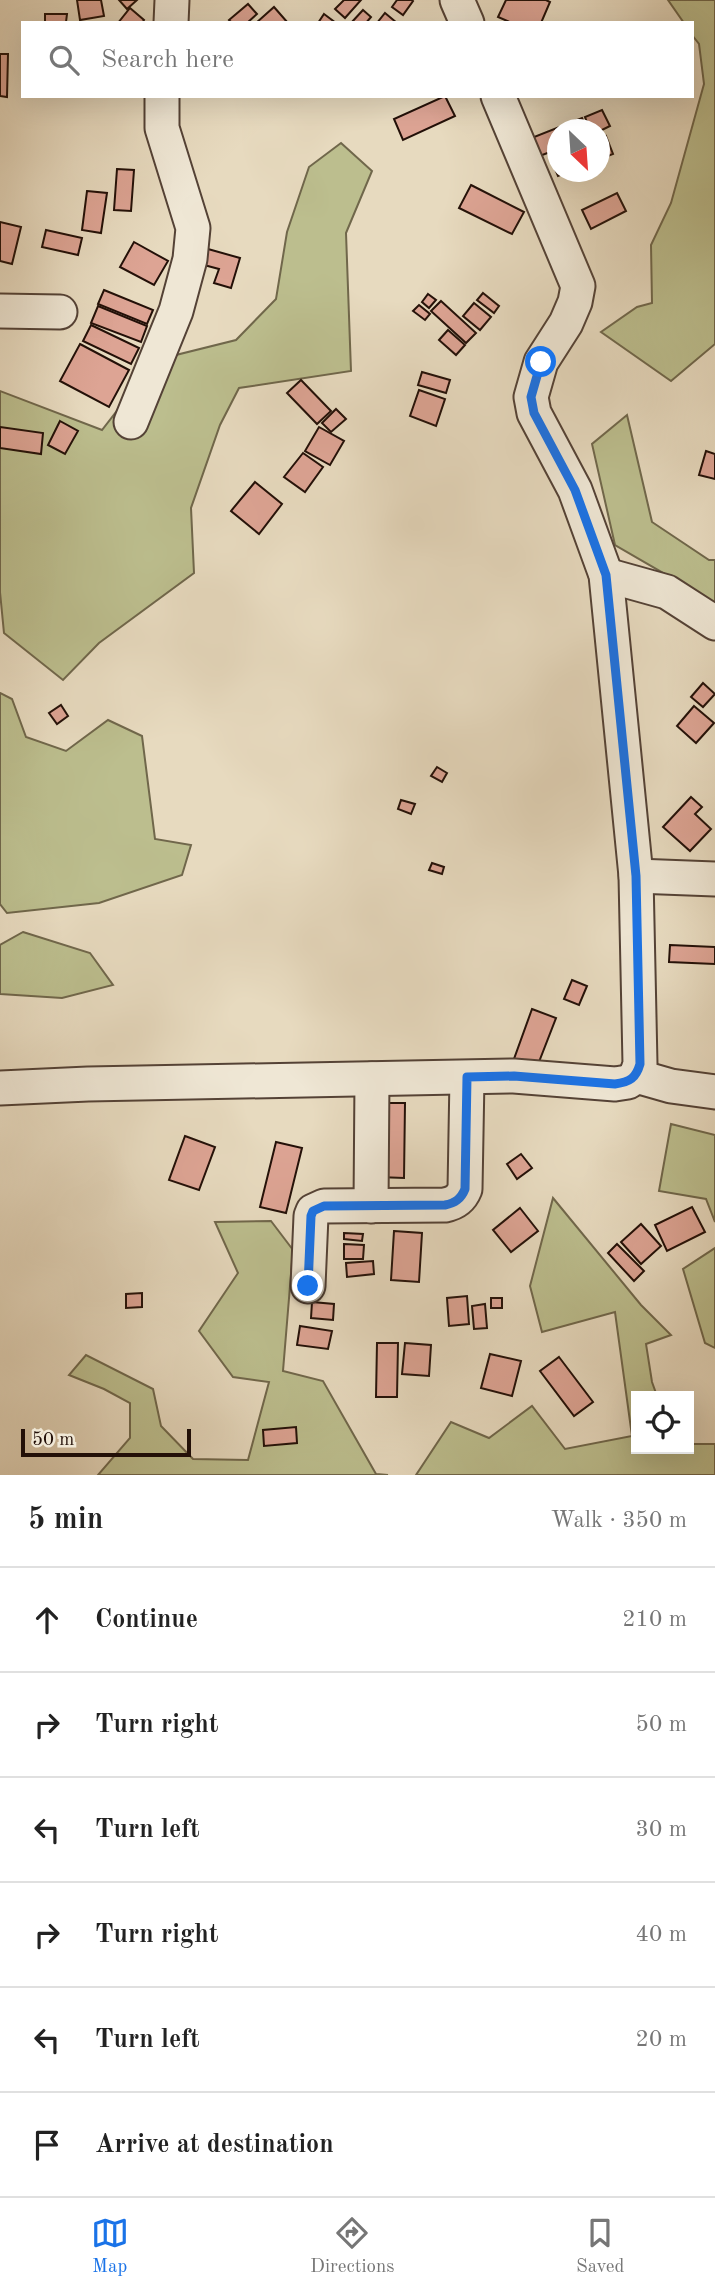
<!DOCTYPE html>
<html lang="en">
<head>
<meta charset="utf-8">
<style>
  body { margin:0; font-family:"Old Standard TT",serif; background:#f6f6f6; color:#222 }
  .controls { position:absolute; right:21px; bottom:21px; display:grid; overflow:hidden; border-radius:0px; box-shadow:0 7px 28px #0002 }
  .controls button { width:63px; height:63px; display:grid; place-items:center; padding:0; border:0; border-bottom:2px solid #e0e0e0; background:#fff; color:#222; font:35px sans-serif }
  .compass { position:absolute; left:547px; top:119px; width:63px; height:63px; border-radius:50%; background:#fff; box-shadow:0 7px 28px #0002; rotate:155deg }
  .scale { position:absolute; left:21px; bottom:18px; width:170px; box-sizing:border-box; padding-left:7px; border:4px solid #231008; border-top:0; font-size:19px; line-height:24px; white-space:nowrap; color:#231008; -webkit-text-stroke:5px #efe7d5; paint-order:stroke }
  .stop { position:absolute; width:21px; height:21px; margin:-16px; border:5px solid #1a73e8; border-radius:50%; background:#fff }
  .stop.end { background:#1a73e8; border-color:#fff; box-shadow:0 2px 7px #0008 }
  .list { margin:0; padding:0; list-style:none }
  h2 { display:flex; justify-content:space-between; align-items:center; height:91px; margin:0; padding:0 28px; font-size:30px }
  h2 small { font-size:23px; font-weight:400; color:#767676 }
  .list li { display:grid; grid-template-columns:46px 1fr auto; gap:21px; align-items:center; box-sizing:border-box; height:105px; padding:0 28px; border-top:2px solid #e0e0e0 }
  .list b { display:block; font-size:26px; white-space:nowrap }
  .list em { font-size:23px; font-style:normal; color:#767676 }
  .icon { flex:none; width:38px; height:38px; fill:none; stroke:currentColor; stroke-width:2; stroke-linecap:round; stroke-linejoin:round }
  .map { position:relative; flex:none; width:715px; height:1475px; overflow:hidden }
  .search { position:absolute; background:#fff; box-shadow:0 7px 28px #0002; left:21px; right:21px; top:21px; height:77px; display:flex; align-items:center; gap:18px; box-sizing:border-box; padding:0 24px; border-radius:0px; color:#767676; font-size:26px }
  .sheet { height:721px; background:#fff }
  nav { display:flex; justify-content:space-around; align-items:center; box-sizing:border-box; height:98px; border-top:2px solid #e0e0e0; background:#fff; font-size:19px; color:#767676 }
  nav a { display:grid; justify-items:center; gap:4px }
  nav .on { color:#1a73e8 }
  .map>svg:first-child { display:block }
  .green { fill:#bcbe8e; stroke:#70674b; stroke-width:2 }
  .building { fill:#dda494; stroke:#231008; stroke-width:2 }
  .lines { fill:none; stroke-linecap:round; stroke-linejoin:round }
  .minor-casing { stroke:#544236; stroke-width:37 }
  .minor { stroke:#efe7d5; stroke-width:33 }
  .route { stroke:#1a73e8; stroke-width:9 }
</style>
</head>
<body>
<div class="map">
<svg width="715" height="1475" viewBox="0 0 715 1475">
  <rect width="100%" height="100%" fill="#e7dabf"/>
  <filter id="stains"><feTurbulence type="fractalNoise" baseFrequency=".00286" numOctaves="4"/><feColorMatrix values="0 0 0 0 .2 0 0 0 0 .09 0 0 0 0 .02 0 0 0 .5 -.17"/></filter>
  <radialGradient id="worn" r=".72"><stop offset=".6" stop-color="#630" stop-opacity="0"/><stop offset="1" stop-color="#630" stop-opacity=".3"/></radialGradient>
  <g class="green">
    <polygon points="668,0 715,0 715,344 671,381 601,332 637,307 652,303 651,245 671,203 704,84 699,44 692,35 692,23 684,23"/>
    <polygon points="341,143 372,171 346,233 351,371 239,388 220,425 191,508 194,573 99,643 63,680 4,633 0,592 0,391 102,430 137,385 160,359 236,340 276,299 287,232 309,167"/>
    <polygon points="627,415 652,522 709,560 715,560 715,603 615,545 592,444"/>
    <polygon points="0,693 12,699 26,737 66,751 108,720 142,736 155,839 191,845 182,875 99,903 7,913 0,904"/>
    <polygon points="23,932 90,953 113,985 62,998 0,994 0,945"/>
    <polygon points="671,1124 715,1135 715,1222 706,1199 659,1191"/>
    <polygon points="553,1198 641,1305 671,1335 646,1344 652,1382 657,1396 636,1396 636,1449 689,1449 689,1444 715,1444 715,1475 416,1475 451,1422 489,1438 532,1406 565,1449 632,1436 615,1312 542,1332 530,1286"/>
    <polygon points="271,1221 293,1250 283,1371 323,1381 376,1474 388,1475 98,1475 130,1438 130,1403 104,1389 69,1375 86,1355 153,1389 161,1426 193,1459 248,1460 269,1382 233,1377 199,1331 238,1273 215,1222"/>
    <polygon points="715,1248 715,1348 705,1343 683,1269"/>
  </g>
  <g class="building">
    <polygon points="77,0 101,0 104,16 80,20"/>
    <polygon points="119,0 137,0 127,9"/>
    <polygon points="344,0 361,0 345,18 335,9"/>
    <polygon points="397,0 412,0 413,1 403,15 392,7"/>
    <polygon points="506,0 546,0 550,2 541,23 512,23 498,17"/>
    <polygon points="248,4 257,14 247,23 232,23 229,20"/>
    <polygon points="274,7 288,23 256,23"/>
    <polygon points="130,8 144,20 142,23 118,23"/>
    <polygon points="363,10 371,17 366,23 351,23"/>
    <polygon points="385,13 397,23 377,23"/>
    <polygon points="45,14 67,14 66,22 45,22"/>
    <polygon points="324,14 336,23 318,23"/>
    <polygon points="0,54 8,54 7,97 0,96"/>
    <polygon points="445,96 455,116 403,140 394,119"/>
    <polygon points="602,110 610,126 600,131 590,130 585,117"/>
    <polygon points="582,118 587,130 558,130 558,149 537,157 529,139"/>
    <polygon points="606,136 613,154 600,159 600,139"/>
    <polygon points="558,155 558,172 568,172 558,176 550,157"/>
    <polygon points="117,169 134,170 131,211 114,210"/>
    <polygon points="471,185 524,212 512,234 459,208"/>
    <polygon points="87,191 107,193 101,233 82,230"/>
    <polygon points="617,193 626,211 591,229 582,210"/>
    <polygon points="0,222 21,227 12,264 0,261"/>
    <polygon points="46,230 82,238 78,255 42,247"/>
    <polygon points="134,242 168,261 154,285 120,267"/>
    <polygon points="208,249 240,258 231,288 214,283 219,269 204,265"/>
    <polygon points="104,290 153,310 147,324 98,304"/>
    <polygon points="483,293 499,306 494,313 477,300"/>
    <polygon points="428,294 436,300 429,308 422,302"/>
    <polygon points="441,301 476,333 466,343 431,311"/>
    <polygon points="474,303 491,317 480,330 463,316"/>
    <polygon points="419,305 430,314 425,320 413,311"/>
    <polygon points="98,306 147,326 141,342 91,323"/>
    <polygon points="91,325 139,348 131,364 83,341"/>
    <polygon points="448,330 465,345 456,355 439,340"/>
    <polygon points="80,344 129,370 109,407 60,381"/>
    <polygon points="422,372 450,380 446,393 418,385"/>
    <polygon points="301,380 331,411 317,424 287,393"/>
    <polygon points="419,390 445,399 436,426 410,416"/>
    <polygon points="336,409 346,419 331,432 322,423"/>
    <polygon points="60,421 78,431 65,454 48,445"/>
    <polygon points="0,427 43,433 41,454 0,448"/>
    <polygon points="319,427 344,441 330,465 305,451"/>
    <polygon points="706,451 715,454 715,479 699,475"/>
    <polygon points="303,453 323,467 305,492 284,477"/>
    <polygon points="255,482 282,504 259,534 231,511"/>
    <polygon points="703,683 715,694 703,707 691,697"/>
    <polygon points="61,705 68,716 57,724 49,713"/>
    <polygon points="694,706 714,723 696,743 677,726"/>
    <polygon points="437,767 447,773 442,782 431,776"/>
    <polygon points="691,797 702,807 695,814 711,829 690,851 663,827"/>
    <polygon points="401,800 415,804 411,814 398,809"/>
    <polygon points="432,863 444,867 442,874 429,870"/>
    <polygon points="670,945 715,947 715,964 669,962"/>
    <polygon points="572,980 587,986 579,1005 564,999"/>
    <polygon points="532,1009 556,1018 537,1067 514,1059"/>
    <polygon points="379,1103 405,1103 404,1178 378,1177"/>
    <polygon points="185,1136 215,1147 199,1190 169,1180"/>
    <polygon points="276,1142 302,1148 286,1213 260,1207"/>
    <polygon points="521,1154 532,1168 517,1179 507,1164"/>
    <polygon points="692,1207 705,1232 667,1251 655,1225"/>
    <polygon points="520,1208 538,1231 511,1252 493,1230"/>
    <polygon points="641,1224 661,1246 641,1264 621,1242"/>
    <polygon points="394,1231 422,1233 419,1282 391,1280"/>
    <polygon points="344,1233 363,1234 362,1241 344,1239"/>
    <polygon points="344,1244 364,1245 363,1259 344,1259"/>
    <polygon points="617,1244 644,1271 634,1281 608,1253"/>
    <polygon points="373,1261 374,1274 347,1277 346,1263"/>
    <polygon points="142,1293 142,1307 126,1308 126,1294"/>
    <polygon points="467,1296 469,1324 449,1326 447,1298"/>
    <rect x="491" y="1298" width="11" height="10"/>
    <polygon points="312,1302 334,1304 333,1320 311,1318"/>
    <polygon points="485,1304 487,1328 474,1329 472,1306"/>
    <polygon points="300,1326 332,1331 328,1349 297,1345"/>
    <polygon points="377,1343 398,1343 397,1397 376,1397"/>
    <polygon points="405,1343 431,1345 429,1376 402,1374"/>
    <polygon points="490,1354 521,1361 512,1396 481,1388"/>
    <polygon points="559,1357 593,1402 574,1416 540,1371"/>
    <polygon points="296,1427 297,1443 264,1446 263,1430"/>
  </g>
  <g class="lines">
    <defs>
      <g id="minor">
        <polyline points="457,0 467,23"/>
        <polyline points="171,23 172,0"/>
        <polyline points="498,96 578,286 575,302 566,323 541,362 531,397 534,413 575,490 606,575 636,876 640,1064 636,1076"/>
        <polyline points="0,311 60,312"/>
        <polyline points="131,422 176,311 190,259 193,228 162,128 162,96"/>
        <polyline points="606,575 667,592 715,623"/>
        <polyline points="636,876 715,879"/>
        <polyline points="0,1088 88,1084 514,1076 615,1084 628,1082 636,1076 671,1086 715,1092"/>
        <polyline points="371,1206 372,1079"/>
        <path d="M308 1286 311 1216 313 1211 324 1206 445 1205C455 1203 461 1199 465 1189L467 1078"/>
      </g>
    </defs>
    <use href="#minor" class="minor-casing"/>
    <use href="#minor" class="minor"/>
  </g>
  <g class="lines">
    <path class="route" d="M308 1286 311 1216 313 1211 324 1206 445 1205C455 1203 461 1199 465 1189L467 1077 514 1076 615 1084C630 1082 636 1078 640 1064L636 876 606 575 575 490 534 413 531 397 541 362"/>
  </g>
  <rect width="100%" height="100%" filter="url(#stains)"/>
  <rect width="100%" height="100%" fill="url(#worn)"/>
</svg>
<div class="controls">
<button><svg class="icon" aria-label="locate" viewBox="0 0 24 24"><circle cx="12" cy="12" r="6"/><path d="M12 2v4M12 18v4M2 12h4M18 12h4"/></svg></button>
</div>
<svg class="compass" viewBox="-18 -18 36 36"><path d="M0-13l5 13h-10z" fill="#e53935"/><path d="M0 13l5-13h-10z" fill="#767676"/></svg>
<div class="scale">50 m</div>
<div class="stop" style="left:541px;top:362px"></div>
<div class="stop end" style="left:308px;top:1286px"></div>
<div class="search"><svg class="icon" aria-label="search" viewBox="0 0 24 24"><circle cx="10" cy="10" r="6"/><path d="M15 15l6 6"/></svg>Search here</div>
</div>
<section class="sheet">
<h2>5 min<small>Walk · 350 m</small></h2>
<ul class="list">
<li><svg class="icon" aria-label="ahead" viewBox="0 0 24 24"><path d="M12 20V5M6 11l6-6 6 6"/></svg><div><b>Continue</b></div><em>210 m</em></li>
<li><svg class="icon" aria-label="right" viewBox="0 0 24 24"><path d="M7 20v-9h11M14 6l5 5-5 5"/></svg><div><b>Turn right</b></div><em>50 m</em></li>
<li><svg class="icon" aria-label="left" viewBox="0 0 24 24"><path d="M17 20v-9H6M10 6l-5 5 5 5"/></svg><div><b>Turn left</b></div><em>30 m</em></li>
<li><svg class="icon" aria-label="right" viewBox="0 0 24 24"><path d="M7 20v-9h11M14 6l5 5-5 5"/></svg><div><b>Turn right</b></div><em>40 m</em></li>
<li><svg class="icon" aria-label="left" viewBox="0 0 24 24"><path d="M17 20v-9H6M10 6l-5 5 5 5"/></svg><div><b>Turn left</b></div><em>20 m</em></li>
<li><svg class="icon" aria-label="arrive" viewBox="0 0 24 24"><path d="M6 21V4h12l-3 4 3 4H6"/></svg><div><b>Arrive at destination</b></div></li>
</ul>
</section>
<nav>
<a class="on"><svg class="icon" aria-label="map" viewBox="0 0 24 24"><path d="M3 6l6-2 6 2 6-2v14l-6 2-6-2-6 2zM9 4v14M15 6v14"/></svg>Map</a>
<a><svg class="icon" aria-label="directions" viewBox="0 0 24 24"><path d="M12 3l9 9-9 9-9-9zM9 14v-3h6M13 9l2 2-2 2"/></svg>Directions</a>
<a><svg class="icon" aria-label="saved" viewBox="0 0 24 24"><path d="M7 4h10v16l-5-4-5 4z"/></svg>Saved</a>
</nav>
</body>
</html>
